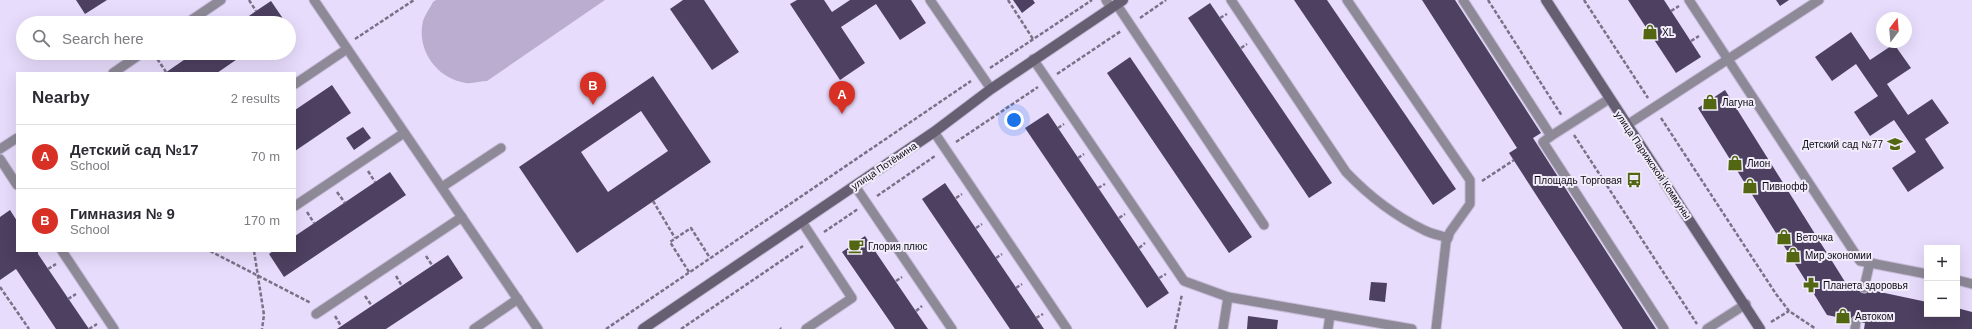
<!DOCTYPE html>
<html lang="en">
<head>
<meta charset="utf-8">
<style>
  body { margin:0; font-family:Helvetica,sans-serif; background:#f7f7f7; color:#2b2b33 }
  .controls { position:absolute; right:12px; bottom:12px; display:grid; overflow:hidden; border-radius:0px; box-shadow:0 4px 16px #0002 }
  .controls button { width:36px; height:36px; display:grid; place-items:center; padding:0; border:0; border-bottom:1px solid #e1e1e2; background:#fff; color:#2b2b33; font:20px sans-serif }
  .compass { position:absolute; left:1876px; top:12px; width:36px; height:36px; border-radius:50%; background:#fff; box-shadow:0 4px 16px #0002; rotate:16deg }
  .you { position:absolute; left:1014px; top:120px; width:14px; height:14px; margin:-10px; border:3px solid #fff; border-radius:50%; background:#1a73e8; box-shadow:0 0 0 6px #1a73e833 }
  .badge { display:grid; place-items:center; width:26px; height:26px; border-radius:50%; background:#d93025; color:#fff; font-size:13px; font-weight:700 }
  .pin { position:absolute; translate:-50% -33px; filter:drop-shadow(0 1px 2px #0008) }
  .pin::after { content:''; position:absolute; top:21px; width:14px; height:12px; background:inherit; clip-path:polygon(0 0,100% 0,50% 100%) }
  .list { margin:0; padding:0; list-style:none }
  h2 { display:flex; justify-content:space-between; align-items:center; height:52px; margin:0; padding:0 16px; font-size:17px }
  h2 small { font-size:13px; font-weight:400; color:#7c7c81 }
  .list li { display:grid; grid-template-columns:26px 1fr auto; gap:12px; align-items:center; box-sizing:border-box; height:64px; padding:0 16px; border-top:1px solid #e1e1e2 }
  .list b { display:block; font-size:15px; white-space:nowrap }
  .list p { margin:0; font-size:13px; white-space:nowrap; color:#7c7c81 }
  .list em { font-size:13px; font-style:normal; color:#7c7c81 }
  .icon { flex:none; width:22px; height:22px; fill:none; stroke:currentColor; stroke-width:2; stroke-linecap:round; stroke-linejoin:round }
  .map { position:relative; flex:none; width:1972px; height:329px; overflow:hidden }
  .search { position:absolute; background:#fff; box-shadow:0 4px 16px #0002; left:16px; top:16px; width:280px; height:44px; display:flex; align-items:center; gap:10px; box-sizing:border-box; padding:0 14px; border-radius:22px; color:#7c7c81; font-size:15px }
  .panel { position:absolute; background:#fff; box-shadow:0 4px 16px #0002; left:16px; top:72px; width:280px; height:180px; border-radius:0px }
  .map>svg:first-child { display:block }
  .green { fill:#baadcf }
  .building { fill:#4d4060; fill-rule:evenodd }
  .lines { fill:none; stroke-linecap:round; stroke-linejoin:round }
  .lane-casing { stroke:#c5bad7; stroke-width:11 }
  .secondary-casing { stroke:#c5bad7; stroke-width:12 }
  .path { stroke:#7a7187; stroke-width:2.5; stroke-dasharray:4 2; stroke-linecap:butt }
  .lane { stroke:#8e8997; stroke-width:9 }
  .secondary { stroke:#665f72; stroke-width:10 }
  .labels { text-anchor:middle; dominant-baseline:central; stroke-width:4; stroke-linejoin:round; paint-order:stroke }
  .poi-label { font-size:10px; fill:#0e0914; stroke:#f2edfa; text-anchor:start }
  .street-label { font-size:10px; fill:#0e0914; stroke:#f2edfa }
</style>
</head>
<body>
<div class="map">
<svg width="1972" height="329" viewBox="0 0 1972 329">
  <rect width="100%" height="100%" fill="#e8dcfc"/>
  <path class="green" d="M436 0H605L487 81C481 81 472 84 466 83 437 79 416 50 423 21 425 15 430 8 433 2Z"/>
  <g class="building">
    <polygon points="76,0 107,0 85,14"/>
    <polygon points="683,0 704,0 739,52 712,70 670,9"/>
    <polygon points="797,0 824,0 832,12 850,0 911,0 926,23 900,40 876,4 841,27 865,63 840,80 790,4"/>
    <polygon points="1013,0 1033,0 1035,3 1022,13"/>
    <polygon points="1294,0 1327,0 1456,189 1433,205"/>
    <polygon points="1422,0 1455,0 1541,133 1533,138 1656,329 1623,329 1509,153 1517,148"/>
    <polygon points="1628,0 1664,0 1701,57 1676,73"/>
    <polygon points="1776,0 1789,0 1780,6"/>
    <polygon points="271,1 286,23 239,23 256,11"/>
    <polygon points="1210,3 1332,183 1309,198 1188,18"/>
    <polygon points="1851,32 1870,60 1894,44 1911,68 1887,84 1908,115 1932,99 1949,123 1925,139 1944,168 1908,192 1892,168 1916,152 1894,120 1870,136 1854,112 1878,96 1856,64 1832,81 1815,57"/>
    <polygon points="194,53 246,53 217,73 165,73"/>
    <polygon points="1130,57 1252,237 1229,253 1107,73"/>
    <path d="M653 76 711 162 577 253 519 167ZM641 111 668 151 608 192 581 152Z"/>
    <polygon points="332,85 351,113 295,151 295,110"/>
    <polygon points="1725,90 1847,285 1927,302 1927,314 1957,314 1957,308 1972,312 1972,329 1864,329 1865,323 1827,315 1698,108"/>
    <polygon points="1048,113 1169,293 1147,308 1025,128"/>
    <polygon points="363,127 371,138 354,150 346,138"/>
    <polygon points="390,172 406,195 284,277 269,254 273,251 295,251 295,236"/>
    <polygon points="945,183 996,258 1044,329 1010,329 922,199"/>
    <polygon points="10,210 17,221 17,251 38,251 38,254 89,329 56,329 16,269 0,280 0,217"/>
    <polygon points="865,236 875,251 928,329 895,329 842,252"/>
    <polygon points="448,255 463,278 386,329 337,329"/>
    <polygon points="1371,282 1387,283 1385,302 1369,300"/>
    <polygon points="1248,316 1278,320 1277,329 1247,329"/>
  </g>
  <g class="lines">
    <defs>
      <g id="lane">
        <polyline points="314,0 538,329"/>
        <polyline points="930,0 991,89"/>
        <polyline points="1106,0 1111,8"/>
        <path d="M1231 0 1346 172C1368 195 1395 216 1424 230 1431 234 1440 235 1448 238"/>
        <polyline points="1347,0 1470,180 1470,204 1450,232 1446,242 1436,329"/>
        <polyline points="1463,0 1551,136 1543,142 1664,329"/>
        <polyline points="1689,0 1860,261 1927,274"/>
        <polyline points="1117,5 1264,225"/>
        <polyline points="187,23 221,0"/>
        <polyline points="1033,59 1184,281 1228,297 1412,329"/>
        <polyline points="113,73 142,53"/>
        <polyline points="295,84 347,49"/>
        <polyline points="1627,125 1819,0"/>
        <polyline points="934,132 1067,329"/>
        <polyline points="1551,136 1609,99"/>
        <polyline points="0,149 17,138"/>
        <polyline points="0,159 17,185"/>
        <polyline points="855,186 952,329"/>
        <polyline points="442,187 501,148"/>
        <polyline points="295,206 404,133"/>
        <polyline points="802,222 852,298 806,329"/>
        <polyline points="62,251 114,329"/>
        <polyline points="1957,280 1972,284"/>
        <polyline points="1864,288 1870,262"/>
        <polyline points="316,314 462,217"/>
        <polyline points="474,329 518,299"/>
        <polyline points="1223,329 1228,297"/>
        <polyline points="1328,329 1330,315"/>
        <polyline points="1707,329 1746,304"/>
        <polyline points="1855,329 1856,321"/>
      </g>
      <g id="secondary">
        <polyline points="1546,0 1760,329"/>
        <polyline points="643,329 934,132 991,89 1123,0"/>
      </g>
    </defs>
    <use href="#lane" class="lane-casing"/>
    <use href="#secondary" class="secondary-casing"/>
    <g class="path">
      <polyline points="249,0 256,11"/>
      <polyline points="1008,0 1033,39"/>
      <polyline points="1488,0 1562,116"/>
      <polyline points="1584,0 1648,98"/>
      <polyline points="1671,11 1679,6"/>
      <polyline points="217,17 221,23"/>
      <polyline points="1140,18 1166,0"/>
      <polyline points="1220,18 1227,14"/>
      <polyline points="355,39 414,0"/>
      <polyline points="1691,41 1699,36"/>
      <polyline points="1241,48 1247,44"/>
      <polyline points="154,54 166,72"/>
      <polyline points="990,68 1092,0"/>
      <polyline points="1057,74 1121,31"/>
      <polyline points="1661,118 1776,294 1789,311 1816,329"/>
      <polyline points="1058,128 1064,124"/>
      <polyline points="1574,135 1697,324"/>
      <polyline points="956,142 1038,87"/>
      <polyline points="1078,158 1084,154"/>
      <polyline points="368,171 375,182"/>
      <polyline points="1482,181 1514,160"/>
      <polyline points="1098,188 1105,184"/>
      <polyline points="337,192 345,203"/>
      <polyline points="877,196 935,156"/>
      <polyline points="956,198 962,194"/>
      <polyline points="653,201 675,238"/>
      <polyline points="307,212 314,223"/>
      <polyline points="1119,218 1125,214"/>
      <polyline points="976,228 982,224"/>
      <polyline points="824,232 858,209"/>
      <polyline points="1139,248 1145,243"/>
      <polyline points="210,251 311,303"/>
      <polyline points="254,251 264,315 262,329"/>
      <polyline points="875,251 882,247"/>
      <polyline points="426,256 432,265"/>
      <polyline points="996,258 1002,254"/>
      <polyline points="48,269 56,264"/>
      <polyline points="689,272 670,242 691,228 710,258"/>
      <polyline points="396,276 402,286"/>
      <polyline points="1159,278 1166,274"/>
      <polyline points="896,281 902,277"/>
      <polyline points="0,287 29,329"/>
      <polyline points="1016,288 1022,284"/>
      <polyline points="365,296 372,306"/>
      <polyline points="68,299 76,294"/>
      <polyline points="916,311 922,306"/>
      <polyline points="335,316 341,326"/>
      <polyline points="1036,318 1043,314"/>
      <polyline points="1771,322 1789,311"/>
      <polyline points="780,328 781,329"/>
      <polyline points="89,329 97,324"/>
      <polyline points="606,329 971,81"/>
      <polyline points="681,329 803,246"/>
      <polyline points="1175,329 1182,294"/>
    </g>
    <use href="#lane" class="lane"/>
    <use href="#secondary" class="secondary"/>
  </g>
  <defs>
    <symbol id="shop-bare" viewBox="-9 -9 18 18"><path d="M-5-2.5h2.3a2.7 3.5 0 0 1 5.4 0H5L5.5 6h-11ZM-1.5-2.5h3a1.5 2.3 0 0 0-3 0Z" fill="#536713" stroke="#f2edfa" stroke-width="2.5" paint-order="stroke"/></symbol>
    <symbol id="school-bare" viewBox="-9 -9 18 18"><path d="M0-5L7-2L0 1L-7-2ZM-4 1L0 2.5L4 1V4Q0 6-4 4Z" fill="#536713" stroke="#f2edfa" stroke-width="2.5" paint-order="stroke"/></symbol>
    <symbol id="bus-bare" viewBox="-9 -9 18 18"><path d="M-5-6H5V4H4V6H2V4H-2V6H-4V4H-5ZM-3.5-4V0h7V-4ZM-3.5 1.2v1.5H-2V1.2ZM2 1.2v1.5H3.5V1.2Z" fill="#536713" stroke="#f2edfa" stroke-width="2.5" paint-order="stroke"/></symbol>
    <symbol id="cafe-bare" viewBox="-9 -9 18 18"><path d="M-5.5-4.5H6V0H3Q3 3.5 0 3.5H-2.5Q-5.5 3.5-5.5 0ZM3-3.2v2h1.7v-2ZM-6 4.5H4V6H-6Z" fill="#536713" stroke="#f2edfa" stroke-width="2.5" paint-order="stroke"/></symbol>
    <symbol id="pharmacy-bare" viewBox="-9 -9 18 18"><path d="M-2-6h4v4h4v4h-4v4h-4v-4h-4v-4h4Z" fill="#536713" stroke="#f2edfa" stroke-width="2.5" paint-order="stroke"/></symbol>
  </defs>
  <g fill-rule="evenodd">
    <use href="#shop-bare" x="1639" y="21" width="22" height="22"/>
    <use href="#shop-bare" x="1699" y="91" width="22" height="22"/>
    <use href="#school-bare" x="1884" y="133" width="22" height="22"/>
    <use href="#shop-bare" x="1724" y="152" width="22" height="22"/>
    <use href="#bus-bare" x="1623" y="169" width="22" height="22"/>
    <use href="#shop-bare" x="1739" y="175" width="22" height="22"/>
    <use href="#shop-bare" x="1773" y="226" width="22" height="22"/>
    <use href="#cafe-bare" x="845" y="235" width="22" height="22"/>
    <use href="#shop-bare" x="1782" y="244" width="22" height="22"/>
    <use href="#pharmacy-bare" x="1800" y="274" width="22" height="22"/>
    <use href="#shop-bare" x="1832" y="305" width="22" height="22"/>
  </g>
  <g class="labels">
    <g class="poi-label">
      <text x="1662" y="32">XL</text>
      <text x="1722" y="102">Лагуна</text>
      <text x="1883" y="144" text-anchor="end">Детский сад №77</text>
      <text x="1747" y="163">Лион</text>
      <text x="1622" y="180" text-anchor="end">Площадь Торговая</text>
      <text x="1762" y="186">Пивнофф</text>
      <text x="1796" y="237">Веточка</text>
      <text x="868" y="246">Глория плюс</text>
      <text x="1805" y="255">Мир экономии</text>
      <text x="1823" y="285">Планета здоровья</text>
      <text x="1855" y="316">Автоком</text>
    </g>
    <g class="street-label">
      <text transform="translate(1653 165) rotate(56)">улица Парижской Коммуны</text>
      <text transform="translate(884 166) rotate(-34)">улица Потёмина</text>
    </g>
  </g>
</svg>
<div class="controls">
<button>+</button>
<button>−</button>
</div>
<svg class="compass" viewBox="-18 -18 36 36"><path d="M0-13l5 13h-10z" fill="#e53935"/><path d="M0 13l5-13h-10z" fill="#7c7c81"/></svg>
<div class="you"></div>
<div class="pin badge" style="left:842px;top:114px">A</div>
<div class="pin badge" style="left:593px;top:105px">B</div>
<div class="search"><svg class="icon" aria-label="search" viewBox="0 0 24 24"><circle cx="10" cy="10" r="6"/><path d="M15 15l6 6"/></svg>Search here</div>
<section class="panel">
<h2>Nearby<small>2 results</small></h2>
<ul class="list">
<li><span class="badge">A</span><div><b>Детский сад №17</b><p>School</p></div><em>70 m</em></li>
<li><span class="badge">B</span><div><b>Гимназия № 9</b><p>School</p></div><em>170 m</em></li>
</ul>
</section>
</div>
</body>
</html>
